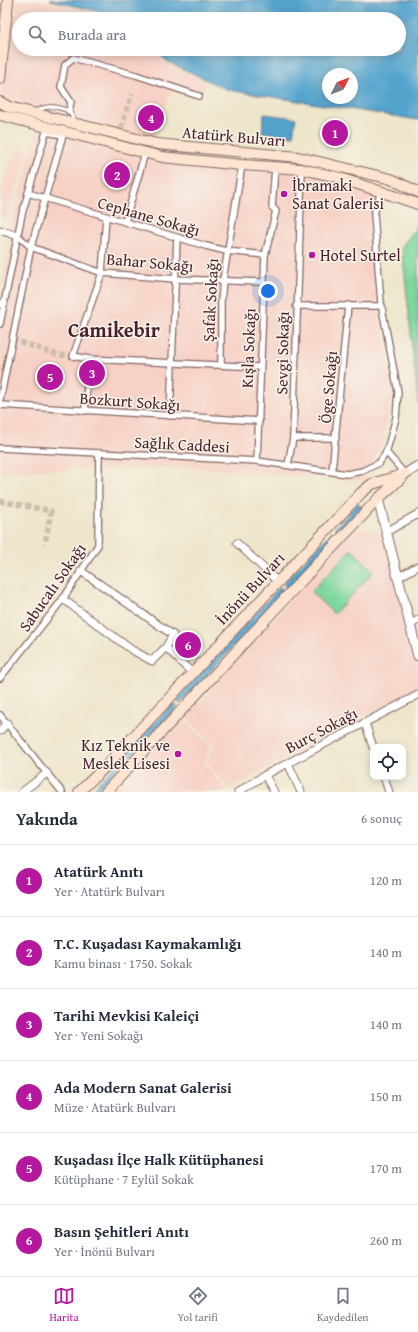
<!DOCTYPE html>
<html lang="tr">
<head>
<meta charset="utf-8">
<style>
  body { margin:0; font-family:"Gentium Book Plus",serif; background:#f2f2f3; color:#1f2937 }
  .controls { position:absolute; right:12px; bottom:12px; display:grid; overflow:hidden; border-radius:8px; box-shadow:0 2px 10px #0003 }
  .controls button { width:36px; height:36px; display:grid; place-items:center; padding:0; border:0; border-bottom:1px solid #e0e1e3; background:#fff; color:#1f2937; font:20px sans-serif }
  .compass { position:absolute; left:322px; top:68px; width:36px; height:36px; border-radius:50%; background:#fff; box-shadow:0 2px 10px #0003; rotate:48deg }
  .you { position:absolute; left:268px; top:291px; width:14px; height:14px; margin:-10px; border:3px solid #fff; border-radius:50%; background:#1a73e8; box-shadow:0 0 0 6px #1a73e833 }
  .badge { display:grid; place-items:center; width:26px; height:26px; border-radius:50%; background:#b5179e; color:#fff; font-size:13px; font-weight:700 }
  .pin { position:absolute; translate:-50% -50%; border:2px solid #fff; box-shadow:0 1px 4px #0006 }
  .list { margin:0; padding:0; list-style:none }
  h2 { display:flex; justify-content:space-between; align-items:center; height:52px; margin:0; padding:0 16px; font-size:17px }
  h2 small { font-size:13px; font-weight:400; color:#747a83 }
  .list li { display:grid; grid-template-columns:26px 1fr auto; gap:12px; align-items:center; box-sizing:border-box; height:72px; padding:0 16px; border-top:1px solid #e0e1e3 }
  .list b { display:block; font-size:15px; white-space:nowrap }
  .list p { margin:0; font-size:13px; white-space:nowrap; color:#747a83 }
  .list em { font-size:13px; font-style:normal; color:#747a83 }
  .icon { flex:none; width:22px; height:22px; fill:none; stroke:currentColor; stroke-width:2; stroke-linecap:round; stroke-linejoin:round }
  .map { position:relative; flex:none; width:418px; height:792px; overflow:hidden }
  .search { position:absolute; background:#fff; box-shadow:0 2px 10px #0003; left:12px; right:12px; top:12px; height:44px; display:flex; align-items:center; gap:10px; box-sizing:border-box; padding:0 14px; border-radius:22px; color:#747a83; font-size:15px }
  .sheet { height:484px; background:#fff }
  nav { display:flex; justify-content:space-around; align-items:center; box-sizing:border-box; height:56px; border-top:1px solid #e0e1e3; background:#fff; font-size:11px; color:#747a83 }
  nav a { display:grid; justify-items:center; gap:2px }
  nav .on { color:#b5179e }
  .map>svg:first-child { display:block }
  .built { fill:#f7d1c6 }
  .green { fill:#7ed79d; stroke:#647b64 }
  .water { fill:#53a3cd; stroke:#4e617c; fill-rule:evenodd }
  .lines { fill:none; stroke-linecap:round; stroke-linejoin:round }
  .pedestrian-tunnel { stroke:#cdbeab; stroke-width:5.5; stroke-dasharray:5.5 3; stroke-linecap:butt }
  .service-casing { stroke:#836563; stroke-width:5.5 }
  .pedestrian-casing { stroke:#836563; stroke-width:8 }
  .minor-casing { stroke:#836563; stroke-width:9 }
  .tertiary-casing { stroke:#836563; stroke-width:11 }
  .secondary-casing { stroke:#836563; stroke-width:12 }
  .service { stroke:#fff; stroke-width:3.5 }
  .pedestrian { stroke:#fff; stroke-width:5.5 }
  .minor { stroke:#fff; stroke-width:7 }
  .tertiary { stroke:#fff; stroke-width:9 }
  .secondary { stroke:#fde4d1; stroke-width:10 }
  .poi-dot { fill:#b5179e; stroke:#f7f3e8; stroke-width:1.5 }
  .labels { text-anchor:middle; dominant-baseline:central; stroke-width:3; stroke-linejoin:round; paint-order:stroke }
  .street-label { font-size:16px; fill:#4a1f2b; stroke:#f7f3e8 }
  .poi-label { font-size:16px; fill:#4a1f2b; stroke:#f7f3e8; text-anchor:start }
  .district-label { font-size:20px; font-weight:bold; fill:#4a1f2b; stroke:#f7f3e8 }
</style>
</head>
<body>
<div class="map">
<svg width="418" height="792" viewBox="0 0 418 792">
  <rect width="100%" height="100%" fill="#f7f3e8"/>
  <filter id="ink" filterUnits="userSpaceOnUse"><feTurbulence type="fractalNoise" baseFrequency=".025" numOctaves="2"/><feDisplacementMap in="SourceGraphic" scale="8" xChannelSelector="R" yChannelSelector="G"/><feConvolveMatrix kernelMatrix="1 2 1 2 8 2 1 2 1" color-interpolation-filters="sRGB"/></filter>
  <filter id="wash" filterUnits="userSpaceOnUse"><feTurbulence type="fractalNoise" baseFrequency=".012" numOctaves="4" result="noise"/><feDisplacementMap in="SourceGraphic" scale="16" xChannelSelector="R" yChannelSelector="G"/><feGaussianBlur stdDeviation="0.9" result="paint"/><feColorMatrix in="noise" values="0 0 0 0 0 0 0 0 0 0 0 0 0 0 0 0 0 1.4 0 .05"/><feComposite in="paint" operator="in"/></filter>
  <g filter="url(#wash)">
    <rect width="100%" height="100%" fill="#eee6cb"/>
    <g class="built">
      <polygon points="13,0 42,0 123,19 19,19 19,49 163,49 161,60 205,82 200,99 171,91 147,157 198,169 295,173 339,182 375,195 376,296 393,394 381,444 365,481 188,467 0,471 0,299 15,208 42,112 0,99"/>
      <polygon points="16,147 29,152 6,218 0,216 0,193"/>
      <polygon points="355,528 386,532 418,673 418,687 229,789 207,761 215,745 186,717"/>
      <polygon points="183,719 211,746 204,763 226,790 223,792 112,792"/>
    </g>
    <g class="green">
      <polygon points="418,225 418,403 402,247"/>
      <polygon points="351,549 374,571 334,614 311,592"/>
    </g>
    <g class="water">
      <path d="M50 0H418V120L228 90 168 62 160 55 163 49H399V19H128ZM328 74H352V98H328Z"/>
      <polygon points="264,114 296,118 293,136 262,132"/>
      <polygon points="358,503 362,507 338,532 335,528"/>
      <polygon points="332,532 336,535 288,589 283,584"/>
      <polygon points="280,587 285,591 180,704 176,699"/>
      <polygon points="173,703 178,707 98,789 95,787"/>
    </g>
  </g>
  <g filter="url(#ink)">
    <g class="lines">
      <g class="pedestrian-tunnel">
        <polyline points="121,128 132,94"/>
        <polyline points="12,339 58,355 73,356"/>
        <polyline points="0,501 51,511 45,544"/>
      </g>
      <defs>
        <path id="service" d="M36 111C49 105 56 106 69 111L75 121"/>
        <g id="pedestrian">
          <polyline points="69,111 71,102 61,87 65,65 73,58 136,75 199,96"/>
          <polyline points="28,193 206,246 226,251 265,255"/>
          <polyline points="106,217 102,273 73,356 89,359 260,367"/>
          <polyline points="125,222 145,153"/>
          <polyline points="18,236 31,247 102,273 175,279 264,282"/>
          <polyline points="296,306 382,306"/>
          <polyline points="0,324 22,214 46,132 63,135 31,247 0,400"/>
          <polyline points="221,365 221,303 223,280 242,165"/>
          <polyline points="0,405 259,421"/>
          <polyline points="85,411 89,359"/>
          <polyline points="170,416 177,238"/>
          <polyline points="293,438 336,438"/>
          <polyline points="0,448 257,461 347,474 362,471 379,463 386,453 396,418 398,392 381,303 374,214 381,192"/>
          <polyline points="386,452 405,474"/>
          <polyline points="257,461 265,255 276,211 272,207 275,168"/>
          <polyline points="288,465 293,438 302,169"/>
          <polyline points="332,471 348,305"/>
          <polyline points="0,678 63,599 98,545 99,453"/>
          <polyline points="0,715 62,792"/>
        </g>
        <g id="minor">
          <polyline points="0,230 18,236"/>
          <polyline points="0,304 4,303"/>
          <polyline points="386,532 418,514"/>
          <polyline points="237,543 277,581"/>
          <polyline points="81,571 173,635 166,647"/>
          <polyline points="397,578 418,566"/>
          <polyline points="63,599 132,650 152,661 166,647 192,673"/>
          <polyline points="410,625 418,620"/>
          <polyline points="365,723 373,747"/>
          <polyline points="0,731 7,723"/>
          <polyline points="288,763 301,792"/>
          <polyline points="265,775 274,792"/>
          <polyline points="384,777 389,792"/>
          <polyline points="22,792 47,773"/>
          <polyline points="238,792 265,775 418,695"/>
        </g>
        <g id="tertiary">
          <polyline points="405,474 418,466"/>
          <polyline points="378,499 418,656"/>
        </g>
        <g id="secondary">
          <polyline points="0,79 8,0"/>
          <polyline points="0,102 9,107 157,144 298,157 391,179 418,192"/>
          <polyline points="0,115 162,157 242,165 302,169 337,177 418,204"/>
          <polyline points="79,792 106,766 361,493 372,484 405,474"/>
          <polyline points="106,792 289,594 378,499 402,477"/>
        </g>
      </defs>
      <use href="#service" class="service-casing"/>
      <use href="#pedestrian" class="pedestrian-casing"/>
      <use href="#minor" class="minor-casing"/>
      <use href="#tertiary" class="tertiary-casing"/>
      <use href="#secondary" class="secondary-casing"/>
      <use href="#service" class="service"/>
      <use href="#pedestrian" class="pedestrian"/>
      <use href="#minor" class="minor"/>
      <use href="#tertiary" class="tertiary"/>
      <use href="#secondary" class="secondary"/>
    </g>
  </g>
  <g class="poi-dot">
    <circle cx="284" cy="194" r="4"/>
    <circle cx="312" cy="255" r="4"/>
    <circle cx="178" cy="754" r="4"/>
  </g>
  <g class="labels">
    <g class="street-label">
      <text transform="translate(234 136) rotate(5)">Atatürk Bulvarı</text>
      <text transform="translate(149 216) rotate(16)">Cephane Sokağı</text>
      <text transform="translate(150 262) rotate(5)">Bahar Sokağı</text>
      <text transform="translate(210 300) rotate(-87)">Şafak Sokağı</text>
      <text transform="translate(248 348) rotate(-88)">Kışla Sokağı</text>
      <text transform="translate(282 353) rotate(-89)">Sevgi Sokağı</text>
      <text transform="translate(328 387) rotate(-85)">Öge Sokağı</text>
      <text transform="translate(130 401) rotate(4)">Bozkurt Sokağı</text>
      <text transform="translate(182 444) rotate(3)">Sağlık Caddesi</text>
      <text transform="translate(52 587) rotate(-55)">Sabucalı Sokağı</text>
      <text transform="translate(250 588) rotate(-47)">İnönü Bulvarı</text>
      <text transform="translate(321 730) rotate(-28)">Burç Sokağı</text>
    </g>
    <g class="poi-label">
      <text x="292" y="185">İbramaki<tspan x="292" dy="18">Sanat Galerisi</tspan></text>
      <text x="320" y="255">Hotel Surtel</text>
      <text x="170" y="745" text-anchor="end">Kız Teknik ve<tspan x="170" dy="18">Meslek Lisesi</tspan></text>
    </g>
    <g class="district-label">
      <text x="114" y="329">Camikebir</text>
    </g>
  </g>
</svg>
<div class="controls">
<button><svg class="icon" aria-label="locate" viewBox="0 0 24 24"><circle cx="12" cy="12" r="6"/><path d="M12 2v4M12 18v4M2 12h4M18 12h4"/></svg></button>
</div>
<svg class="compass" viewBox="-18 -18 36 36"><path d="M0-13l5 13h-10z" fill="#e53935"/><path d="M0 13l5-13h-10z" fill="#747a83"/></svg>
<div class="you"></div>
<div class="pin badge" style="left:335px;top:133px">1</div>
<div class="pin badge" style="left:117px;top:175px">2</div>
<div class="pin badge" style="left:92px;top:373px">3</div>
<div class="pin badge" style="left:151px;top:118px">4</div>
<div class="pin badge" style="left:50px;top:377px">5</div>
<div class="pin badge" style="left:188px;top:645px">6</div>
<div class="search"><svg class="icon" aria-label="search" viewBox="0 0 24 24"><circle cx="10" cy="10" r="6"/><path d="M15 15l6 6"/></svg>Burada ara</div>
</div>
<section class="sheet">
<h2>Yakında<small>6 sonuç</small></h2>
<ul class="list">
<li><span class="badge">1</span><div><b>Atatürk Anıtı</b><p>Yer · Atatürk Bulvarı</p></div><em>120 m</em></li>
<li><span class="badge">2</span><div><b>T.C. Kuşadası Kaymakamlığı</b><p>Kamu binası · 1750. Sokak</p></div><em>140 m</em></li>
<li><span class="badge">3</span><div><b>Tarihi Mevkisi Kaleiçi</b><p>Yer · Yeni Sokağı</p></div><em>140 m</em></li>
<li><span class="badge">4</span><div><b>Ada Modern Sanat Galerisi</b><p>Müze · Atatürk Bulvarı</p></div><em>150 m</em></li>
<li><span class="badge">5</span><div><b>Kuşadası İlçe Halk Kütüphanesi</b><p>Kütüphane · 7 Eylül Sokak</p></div><em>170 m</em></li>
<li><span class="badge">6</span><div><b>Basın Şehitleri Anıtı</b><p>Yer · İnönü Bulvarı</p></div><em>260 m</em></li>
</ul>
</section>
<nav>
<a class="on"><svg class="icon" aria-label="map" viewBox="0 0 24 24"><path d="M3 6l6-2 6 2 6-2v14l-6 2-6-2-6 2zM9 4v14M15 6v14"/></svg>Harita</a>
<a><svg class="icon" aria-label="directions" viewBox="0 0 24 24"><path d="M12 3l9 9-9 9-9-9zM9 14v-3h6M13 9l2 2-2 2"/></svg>Yol tarifi</a>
<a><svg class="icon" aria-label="saved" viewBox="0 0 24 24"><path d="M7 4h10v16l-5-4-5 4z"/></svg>Kaydedilen</a>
</nav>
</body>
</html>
